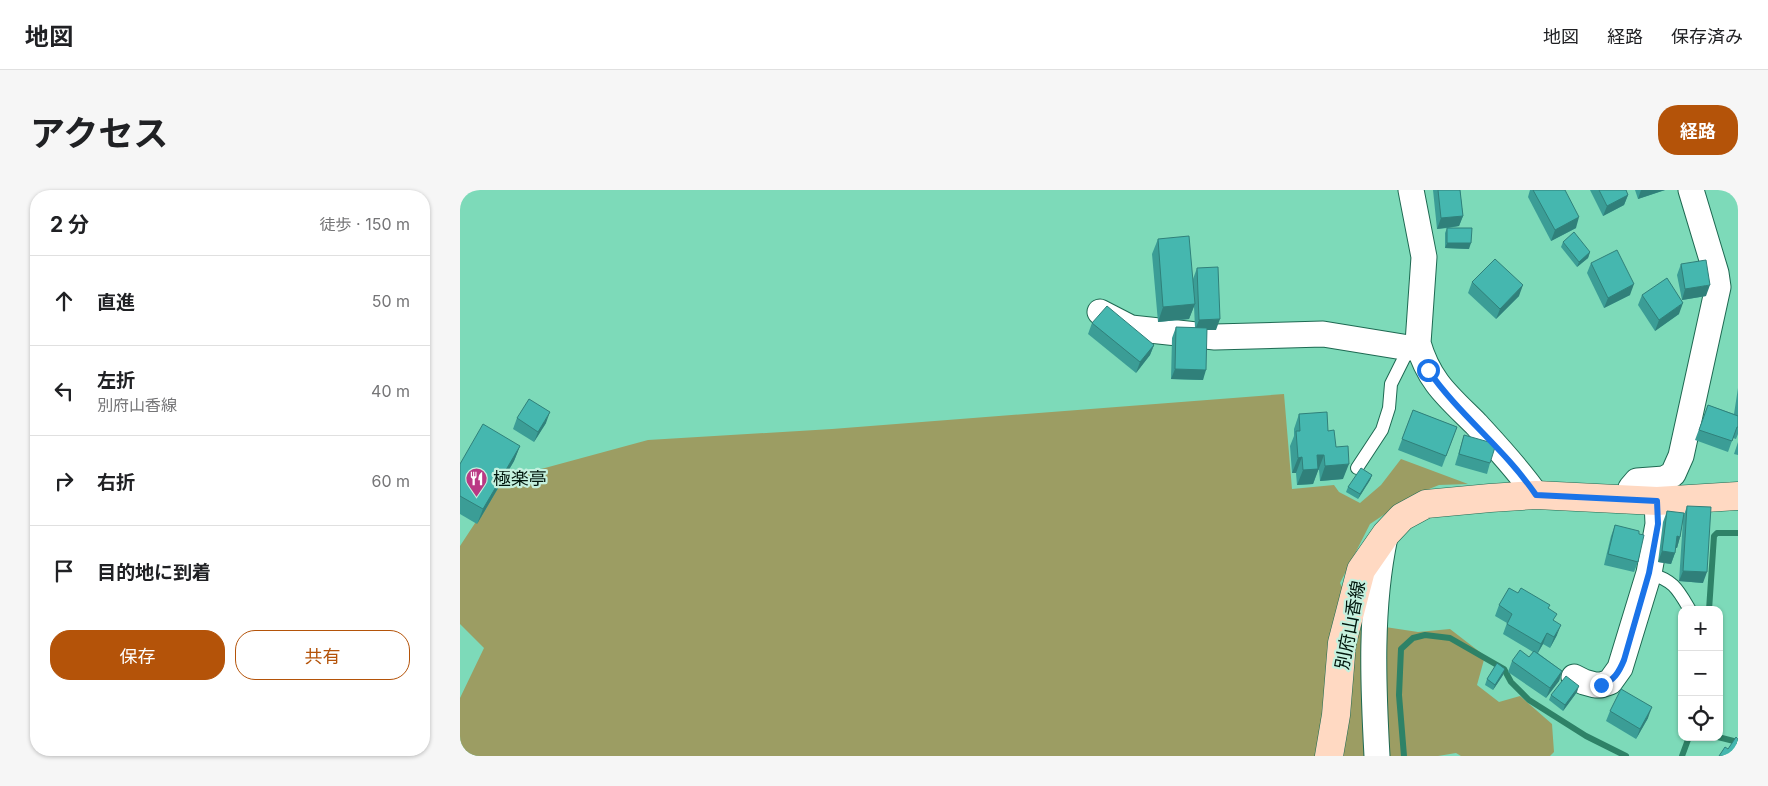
<!DOCTYPE html>
<html lang="ja">
<head>
<meta charset="utf-8">
<style>
  body { margin:0; font-family:Inter,"Noto Sans JP",sans-serif; background:#f6f6f6; color:#202124 }
  .controls { position:absolute; right:15px; bottom:15px; display:grid; overflow:hidden; border-radius:10px; box-shadow:0 1px 4px #0004 }
  .controls button { width:45px; height:45px; display:grid; place-items:center; padding:0; border:0; border-bottom:1px solid #e0e0e0; background:#fff; color:#202124; font:25px sans-serif }
  .stop { position:absolute; width:15px; height:15px; margin:-11px; border:4px solid #1a73e8; border-radius:50%; background:#fff }
  .stop.end { background:#1a73e8; border-color:#fff; box-shadow:0 1px 5px #0008 }
  .list { margin:0; padding:0; list-style:none }
  h2 { display:flex; justify-content:space-between; align-items:center; height:65px; margin:0; padding:0 20px; font-size:21px }
  h2 small { font-size:16px; font-weight:400; color:#757577 }
  .list li { display:grid; grid-template-columns:32px 1fr auto; gap:15px; align-items:center; box-sizing:border-box; height:90px; padding:0 20px; border-top:1px solid #e0e0e0 }
  .list b { display:block; font-size:19px; white-space:nowrap }
  .list p { margin:0; font-size:16px; white-space:nowrap; color:#757577 }
  .list em { font-size:16px; font-style:normal; color:#757577 }
  .actions { display:flex; gap:10px; padding:15px 20px }
  .actions a { flex:1; padding:11px 0; border:1px solid #b45309; border-radius:20px; text-align:center; font-size:18px; color:#b45309 }
  .actions .main { background:#b45309; color:#fff }
  .icon { flex:none; width:28px; height:28px; fill:none; stroke:currentColor; stroke-width:2; stroke-linecap:round; stroke-linejoin:round }
  .map { position:relative; flex:none; width:1278px; height:566px; overflow:hidden; border-radius:20px }
  header { display:flex; align-items:center; gap:30px; box-sizing:border-box; height:70px; padding:0 25px; background:#fff; border-bottom:1px solid #e0e0e0 }
  header strong { font-size:24px }
  nav { display:flex; gap:28px; margin-inline-start:auto; font-size:18px }
  .intro { display:flex; align-items:center; justify-content:space-between; box-sizing:border-box; height:120px; padding:0 30px }
  h1 { margin:0; font-size:35px }
  .button { padding:12px 22px; border-radius:20px; background:#b45309; color:#fff; font-size:18px; font-weight:700 }
  main { display:flex; gap:30px; padding:0 30px }
  aside { flex:1; background:#fff; border-radius:20px; box-shadow:0 1px 4px #0004 }
  .map>svg:first-child { display:block }
  .green { fill:#9c9d63 }
  .lines { fill:none; stroke-linecap:round; stroke-linejoin:round }
  .stream { stroke:#2e8267; stroke-width:6 }
  .lane-casing { stroke:#1e6952; stroke-width:14 }
  .street-casing { stroke:#1e6952; stroke-width:27 }
  .secondary-casing { stroke:#1e6952; stroke-width:29 }
  .lane { stroke:#fff; stroke-width:12 }
  .street { stroke:#fff; stroke-width:25 }
  .secondary { stroke:#ffd9c2; stroke-width:28 }
  .wall { fill:#3b9d96 }
  .shaded-wall { fill:#30807a }
  .building { fill:#45b7af; stroke:#30807a }
  .route { stroke:#1a73e8; stroke-width:6 }
  .labels { text-anchor:middle; dominant-baseline:central; stroke-width:4.5; stroke-linejoin:round; paint-order:stroke }
  .poi-label { font-size:18px; fill:#00150c; stroke:#c5f1df; text-anchor:start }
  .street-label { font-size:18px; fill:#00150c; stroke:#c5f1df }
</style>
</head>
<body>
<header>
<strong>地図</strong>
<nav><a>地図</a><a>経路</a><a>保存済み</a></nav>
</header>
<div class="intro"><h1>アクセス</h1><a class="button">経路</a></div>
<main>
<aside>
<h2>2 分<small>徒歩 · 150 m</small></h2>
<ul class="list">
<li><svg class="icon" aria-label="ahead" viewBox="0 0 24 24"><path d="M12 20V5M6 11l6-6 6 6"/></svg><div><b>直進</b></div><em>50 m</em></li>
<li><svg class="icon" aria-label="left" viewBox="0 0 24 24"><path d="M17 20v-9H6M10 6l-5 5 5 5"/></svg><div><b>左折</b><p>別府山香線</p></div><em>40 m</em></li>
<li><svg class="icon" aria-label="right" viewBox="0 0 24 24"><path d="M7 20v-9h11M14 6l5 5-5 5"/></svg><div><b>右折</b></div><em>60 m</em></li>
<li><svg class="icon" aria-label="arrive" viewBox="0 0 24 24"><path d="M6 21V4h12l-3 4 3 4H6"/></svg><div><b>目的地に到着</b></div></li>
</ul>
<div class="actions"><a class="main">保存</a><a>共有</a></div>
</aside>
<div class="map">
<svg width="1278" height="566" viewBox="0 0 1278 566">
  <rect width="100%" height="100%" fill="#7ddab9"/>
  <polygon class="green" points="824,204 832,299 874,295 879,302 900,313 921,295 941,269 1008,294 979,295 952,306 910,334 880,393 899,433 958,442 990,439 1025,466 1017,495 1039,512 1060,506 1092,534 1094,562 1090,566 1001,566 996,563 978,566 0,566 0,508 24,458 0,434 0,356 44,289 188,250 372,239"/>
  <g class="lines">
    <g class="stream">
      <polyline points="1249,420 1254,346 1257,343 1278,343"/>
      <polyline points="1258,547 1278,552"/>
      <polyline points="944,566 939,505 941,459 953,448 965,445 990,448 1044,479 1051,492 1069,510 1126,546 1166,566"/>
      <polyline points="1222,566 1229,547"/>
    </g>
    <defs>
      <g id="lane">
        <polyline points="897,278 922,240 929,218 931,194 949,158 951,156"/>
        <path d="M1189 383C1214 391 1217 398 1230 420"/>
      </g>
      <g id="street">
        <path d="M951 0 964 67 958 153C969 192 989 207 1016 234 1037 257 1058 279 1076 305"/>
        <polyline points="640,122 671,138 755,147 863,144 949,158"/>
        <polyline points="1172,310 1171,298 1177,291 1204,289 1213,284 1221,266 1258,97 1256,83 1231,0"/>
        <polyline points="1114,487 1124,492 1135,495 1141,495 1150,492 1160,478 1189,383 1198,334 1197,311"/>
        <path d="M917 566C913 493 910 418 925 347"/>
      </g>
      <polyline id="secondary" points="869,566 876,525 882,453 901,380 926,344 942,327 966,314 1030,308 1076,305 1197,311 1278,306"/>
    </defs>
    <use href="#lane" class="lane-casing"/>
    <use href="#street" class="street-casing"/>
    <use href="#secondary" class="secondary-casing"/>
    <use href="#lane" class="lane"/>
    <use href="#street" class="street"/>
    <use href="#secondary" class="secondary"/>
  </g>
  <g class="wall">
    <polygon points="973,0 1000,0 1003,26 999,36 988,38 1009,59 985,58 985,43 987,38 977,39"/>
    <polygon points="1070,0 1105,0 1116,38 1091,51 1068,7"/>
    <polygon points="1130,0 1166,0 1168,5 1164,15 1143,26"/>
    <polygon points="1175,0 1205,0 1178,9"/>
    <polygon points="698,49 733,97 733,89 737,78 756,140 747,140 743,190 711,189 712,148 716,137 735,138 734,116 729,129 698,132 692,64"/>
    <polygon points="1103,52 1130,62 1128,68 1117,77 1101,57"/>
    <polygon points="1131,73 1170,105 1144,118 1127,83"/>
    <polygon points="1221,74 1246,106 1222,110 1217,85"/>
    <polygon points="1012,92 1059,106 1036,129 1008,103"/>
    <polygon points="1182,105 1219,124 1195,141 1178,115"/>
    <polygon points="632,133 694,155 690,165 676,183 628,144"/>
    <polygon points="1278,198 1278,244 1276,249 1273,248 1268,262 1235,250 1248,215 1274,224"/>
    <polygon points="953,220 997,237 982,277 938,260"/>
    <polygon points="839,224 868,241 876,257 883,289 860,291 859,280 858,280 853,294 837,295 836,283 832,283 830,256 834,246 834,239"/>
    <polygon points="57,228 86,233 74,252 53,239"/>
    <polygon points="1004,245 1030,273 1027,284 995,275"/>
    <polygon points="1278,252 1278,265 1274,264"/>
    <polygon points="60,256 54,271 17,334 0,324 0,274"/>
    <polygon points="912,285 910,290 898,309 886,302 888,297"/>
    <polygon points="1227,316 1243,393 1219,391 1223,330 1220,347 1217,358 1215,357 1215,363 1211,374 1198,372 1203,332 1207,321 1224,325"/>
    <polygon points="1155,335 1179,344 1178,372 1174,382 1144,375 1151,346"/>
    <polygon points="1039,415 1088,418 1094,431 1097,445 1090,458 1083,454 1078,463 1102,481 1099,491 1086,508 1048,482 1052,471 1069,467 1073,462 1043,444 1047,433 1035,426"/>
    <polygon points="1043,485 1033,500 1025,495 1027,489"/>
    <polygon points="1117,502 1103,521 1089,510 1091,505"/>
    <polygon points="1150,521 1188,528 1176,549 1146,531"/>
  </g>
  <g class="shaded-wall">
    <polygon points="1181,0 1205,0 1178,9"/>
    <polygon points="1168,5 1164,15 1143,26 1147,16"/>
    <polygon points="1003,26 999,36 977,39 981,28"/>
    <polygon points="1119,27 1116,38 1091,51 1095,40"/>
    <polygon points="987,53 1011,53 1009,59 985,58"/>
    <polygon points="1130,62 1128,68 1117,77 1119,72"/>
    <polygon points="1174,94 1170,105 1144,118 1148,108"/>
    <polygon points="1063,95 1059,106 1036,129 1040,119"/>
    <polygon points="1250,95 1246,106 1222,110 1225,99"/>
    <polygon points="1223,113 1219,124 1195,141 1199,130"/>
    <polygon points="735,114 729,129 698,132 703,117"/>
    <polygon points="760,129 756,140 735,140 739,130"/>
    <polygon points="694,155 690,165 676,183 680,172"/>
    <polygon points="715,179 746,180 743,190 711,189"/>
    <polygon points="90,222 86,233 74,252 78,242"/>
    <polygon points="60,256 54,271 17,334 23,319"/>
    <polygon points="857,265 864,265 853,294 837,295 843,280"/>
    <polygon points="842,267 836,283 832,283 838,268"/>
    <polygon points="889,274 883,289 860,291 865,276"/>
    <polygon points="912,285 910,290 898,309 900,304"/>
    <polygon points="1217,346 1220,347 1217,358 1213,357"/>
    <polygon points="1202,361 1215,363 1211,374 1198,372"/>
    <polygon points="1223,381 1247,382 1243,393 1219,391"/>
    <polygon points="1101,435 1097,445 1090,458 1094,447"/>
    <polygon points="1087,443 1083,454 1077,464 1081,454"/>
    <polygon points="1045,479 1043,485 1033,500 1035,495"/>
    <polygon points="1102,481 1099,491 1086,508 1090,498"/>
    <polygon points="1119,496 1117,502 1103,521 1105,515"/>
    <polygon points="1192,517 1188,528 1176,549 1180,539"/>
  </g>
  <g class="building">
    <polygon points="978,0 1000,0 1003,26 981,28"/>
    <polygon points="1073,0 1105,0 1119,27 1095,40"/>
    <polygon points="1139,0 1166,0 1168,5 1147,16"/>
    <polygon points="987,38 1012,38 1011,53 987,53"/>
    <polygon points="1114,42 1130,62 1119,72 1103,52"/>
    <polygon points="729,46 735,114 703,117 698,49"/>
    <polygon points="1157,60 1174,94 1148,108 1131,73"/>
    <polygon points="1035,69 1063,95 1040,119 1012,92"/>
    <polygon points="1246,70 1250,95 1225,99 1221,74"/>
    <polygon points="758,77 760,129 739,130 737,78"/>
    <polygon points="1207,88 1223,113 1199,130 1182,105"/>
    <polygon points="647,116 694,155 680,172 632,133"/>
    <polygon points="716,137 747,138 746,180 715,179"/>
    <polygon points="69,209 90,222 78,242 57,228"/>
    <polygon points="1248,215 1278,226 1278,237 1277,237 1272,251 1239,240"/>
    <polygon points="953,220 997,237 986,266 942,249"/>
    <polygon points="867,222 868,241 874,240 876,257 888,256 889,274 865,276 864,265 857,265 858,279 843,280 842,267 838,268 836,241 840,241 839,224"/>
    <polygon points="23,234 60,256 23,319 0,306 0,274"/>
    <polygon points="1004,245 1036,254 1030,273 999,264"/>
    <polygon points="901,278 912,285 900,304 888,297"/>
    <polygon points="1227,316 1251,317 1247,382 1223,381"/>
    <polygon points="1207,321 1224,323 1220,347 1217,346 1215,363 1202,361"/>
    <polygon points="1155,335 1179,341 1179,344 1184,345 1178,372 1148,364"/>
    <polygon points="1049,398 1058,403 1061,398 1090,415 1088,418 1097,424 1093,430 1101,435 1094,447 1087,443 1081,454 1047,434 1052,424 1039,415"/>
    <polygon points="1060,460 1069,467 1074,461 1102,481 1090,498 1052,471"/>
    <polygon points="1037,473 1045,479 1035,495 1027,489"/>
    <polygon points="1106,486 1119,496 1105,515 1091,505"/>
    <polygon points="1161,499 1192,517 1180,539 1150,521"/>
    <polygon points="1276,547 1278,549 1278,566 1259,566 1265,557 1268,559"/>
  </g>
  <g class="lines">
    <path class="route" d="M968 180C1000 226 1044 258 1076 305L1197 311 1198 334 1189 383 1164 470C1159 482 1154 491 1141 495"/>
  </g>
  <defs>
    <symbol id="restaurant-pin" viewBox="-11 -11 22 30"><path d="M0 17L-7.5 6A9.5 9.5 0 1 1 7.5 6Z" fill="#ba3984" stroke="#c5f1df"/><path d="M-5-6h1v4h1v-4h1v4h1v-4h1v5L-1.5 .5V6h-2V.5L-5-1ZM5-6V6H3V1.5H1.5Q1.5-4 5-6Z" fill="#fff"/></symbol>
  </defs>
  <g fill-rule="evenodd">
    <use href="#restaurant-pin" x="4" y="276" width="25" height="34"/>
  </g>
  <g class="labels">
    <g class="poi-label">
      <text x="33" y="288">極楽亭</text>
    </g>
    <g class="street-label">
      <text transform="translate(890 435) rotate(-79)">別府山香線</text>
    </g>
  </g>
</svg>
<div class="controls">
<button>+</button>
<button>−</button>
<button><svg class="icon" aria-label="locate" viewBox="0 0 24 24"><circle cx="12" cy="12" r="6"/><path d="M12 2v4M12 18v4M2 12h4M18 12h4"/></svg></button>
</div>
<div class="stop" style="left:968px;top:180px"></div>
<div class="stop end" style="left:1141px;top:495px"></div>
</div>
</main>
</body>
</html>
